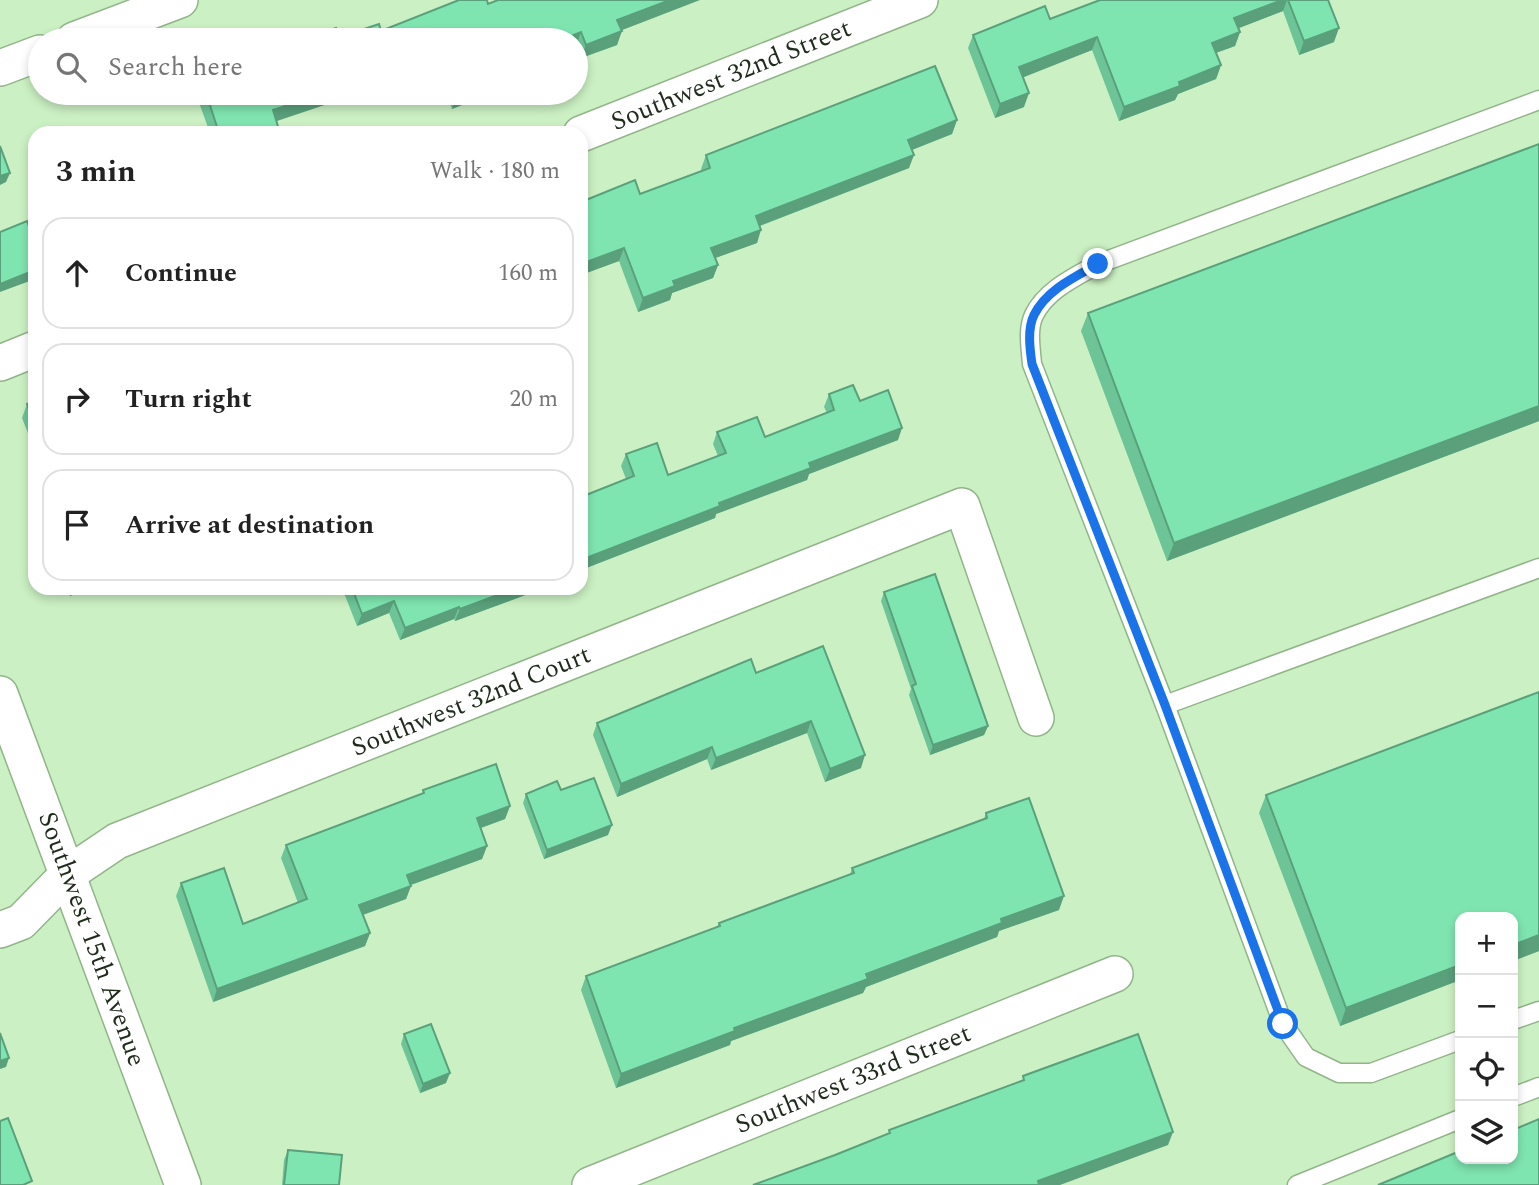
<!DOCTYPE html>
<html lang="en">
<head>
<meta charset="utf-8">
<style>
  body { margin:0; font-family:Spectral,serif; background:#f2f2f2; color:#222 }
  .controls { position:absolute; right:21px; bottom:21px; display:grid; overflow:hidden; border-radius:14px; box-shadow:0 4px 10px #0003 }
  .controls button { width:63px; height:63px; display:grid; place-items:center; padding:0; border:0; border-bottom:2px solid #e0e0e0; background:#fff; color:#222; font:35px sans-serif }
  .stop { position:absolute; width:21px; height:21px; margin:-16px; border:5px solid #1a73e8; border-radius:50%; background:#fff }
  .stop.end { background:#1a73e8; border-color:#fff; box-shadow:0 2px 7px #0008 }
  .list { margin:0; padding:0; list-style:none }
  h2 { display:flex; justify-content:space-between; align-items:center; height:91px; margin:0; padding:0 28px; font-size:30px }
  h2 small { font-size:23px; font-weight:400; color:#767676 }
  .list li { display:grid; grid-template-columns:46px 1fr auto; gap:21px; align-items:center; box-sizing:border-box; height:112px; margin:0 14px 14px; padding:0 14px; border:2px solid #e0e0e0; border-radius:21px }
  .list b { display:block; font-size:26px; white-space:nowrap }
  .list em { font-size:23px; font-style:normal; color:#767676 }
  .icon { flex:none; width:38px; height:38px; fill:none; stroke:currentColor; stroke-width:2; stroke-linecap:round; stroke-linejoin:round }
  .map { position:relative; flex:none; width:1539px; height:1185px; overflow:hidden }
  .search { position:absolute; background:#fff; box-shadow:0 4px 10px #0003; left:28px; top:28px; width:560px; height:77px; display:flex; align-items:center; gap:18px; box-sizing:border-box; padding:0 24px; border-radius:38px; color:#767676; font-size:26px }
  .panel { position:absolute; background:#fff; box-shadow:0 4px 10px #0003; left:28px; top:126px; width:560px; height:469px; border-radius:21px }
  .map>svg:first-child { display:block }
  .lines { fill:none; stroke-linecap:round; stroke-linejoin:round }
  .lane-casing { stroke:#92b48a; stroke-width:21 }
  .street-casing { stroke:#92b48a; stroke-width:38 }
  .lane { stroke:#fff; stroke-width:18 }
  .street { stroke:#fff; stroke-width:35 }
  .wall { fill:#6dc597 }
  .shaded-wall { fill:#59a07b }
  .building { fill:#7fe5b0; stroke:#59a07b; stroke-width:2 }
  .route { stroke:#1a73e8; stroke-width:9 }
  .labels { text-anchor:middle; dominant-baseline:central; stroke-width:5; stroke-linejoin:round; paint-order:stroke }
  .street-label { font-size:26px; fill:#1f2c1b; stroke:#fff }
</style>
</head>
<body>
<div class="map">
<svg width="1539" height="1185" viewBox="0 0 1539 1185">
  <rect width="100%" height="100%" fill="#cbf0c3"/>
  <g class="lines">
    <defs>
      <g id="lane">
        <polyline points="1165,705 1539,568"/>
        <polyline points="1513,1020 1539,1011"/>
        <path d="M1460 1040 1371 1073H1339L1306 1057 1283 1024 1165 705 1032 364C1031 350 1027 329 1034 315 1046 290 1075 277 1098 264L1539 100"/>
        <polyline points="1513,1097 1539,1087"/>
        <polyline points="1297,1185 1460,1119"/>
      </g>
      <g id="street">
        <polyline points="74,40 180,0"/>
        <polyline points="0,68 40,53"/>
        <polyline points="581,134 920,0"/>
        <polyline points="0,363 35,349"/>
        <polyline points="0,694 183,1185"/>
        <polyline points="0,930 21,922 68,874 117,841 962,506 1036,718"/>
        <polyline points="590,1185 1115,974"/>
      </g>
    </defs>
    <use href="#lane" class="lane-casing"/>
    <use href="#street" class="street-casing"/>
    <use href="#lane" class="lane"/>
    <use href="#street" class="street"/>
  </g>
  <g class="wall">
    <polygon points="1100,0 1328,0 1334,42 1299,55 1283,11 1238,28 1240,32 1235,46 1216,53 1221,65 1216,79 1178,94 1175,100 1119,121 1092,50 1023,77 1024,107 995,118 968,48 973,35 1050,19"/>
    <polygon points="488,4 621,30 617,45 581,58 576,46 576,40 299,40 340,37 381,31"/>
    <polygon points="199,93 360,93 276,121 280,133 210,133 197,97"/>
    <polygon points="446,93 490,93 489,94 452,109"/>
    <polygon points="957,120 952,134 912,150 909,168 760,226 757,243 715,258 718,265 713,278 672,293 670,300 638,312 619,261 581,275 581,202 640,194 702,171 701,169 706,155"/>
    <polygon points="1539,144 1539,421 1167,561 1081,331 1088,313"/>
    <polygon points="829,394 860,401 898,440 809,474 807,480 716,514 715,518 581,570 581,497 626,479 621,466 626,454 668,475 718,456 713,444 717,432 765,437 827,413 824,407"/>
    <polygon points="35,400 35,451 22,418 27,404"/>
    <polygon points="67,588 90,588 70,596"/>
    <polygon points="342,588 535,588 530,590 528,594 455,621 454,619 400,640 389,613 357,626"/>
    <polygon points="884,592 988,726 984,735 930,755 909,695 911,689 881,601"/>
    <polygon points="823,646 861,768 825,782 807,733 711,770 707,759 617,797 593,735 597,723 756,673"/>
    <polygon points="1539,692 1539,951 1513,961 1513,917 1460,917 1460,980 1340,1026 1259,813 1266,795"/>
    <polygon points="423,790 510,806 505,819 481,828 487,846 482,859 411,885 406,899 363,915 370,933 365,946 213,1002 176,896 181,883 243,924 298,903 281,858 286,845 422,794"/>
    <polygon points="561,790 608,835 544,859 523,803 526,794"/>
    <polygon points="986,813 1059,910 999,931 997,937 866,987 863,993 731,1041 730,1045 616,1088 581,990 586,976 717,927 719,923 850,875 852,868 984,819"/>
    <polygon points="404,1034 446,1083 420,1093 401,1044"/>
    <polygon points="288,1150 339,1185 282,1185 284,1160"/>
  </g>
  <g class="shaded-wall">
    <polygon points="670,0 700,0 612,34 617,20"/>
    <polygon points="1282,0 1287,0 1283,11 1229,32 1234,18"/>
    <polygon points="1339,28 1334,42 1299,55 1304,41"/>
    <polygon points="622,31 617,45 581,58 586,45"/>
    <polygon points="581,32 576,46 576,40 561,40"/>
    <polygon points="1240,32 1235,46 1207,56 1212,43"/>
    <polygon points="541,35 539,40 528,40"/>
    <polygon points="1097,37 1092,50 1014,81 1019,67"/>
    <polygon points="1221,65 1216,79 1178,94 1175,100 1119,121 1124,107 1179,82"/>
    <polygon points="325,93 360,93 268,124 273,110"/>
    <polygon points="463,93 490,93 489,94 452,109 457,95"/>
    <polygon points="1029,93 1024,107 995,118 1000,104"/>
    <polygon points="957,120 952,134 904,153 908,140"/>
    <polygon points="914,155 909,168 751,229 756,216"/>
    <polygon points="10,173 6,182 0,185 0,176"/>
    <polygon points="761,230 757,243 707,261 711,248"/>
    <polygon points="624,248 619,261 581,275 581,264"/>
    <polygon points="718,265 713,278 672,293 670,300 638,312 643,298 673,281"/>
    <polygon points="35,270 35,279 0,292 0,284"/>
    <polygon points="1539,406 1539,421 1167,561 1174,543"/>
    <polygon points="902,428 898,440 809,474 807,480 716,514 715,518 581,570 581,560 719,503 809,463"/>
    <polygon points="72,588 90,588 70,596"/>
    <polygon points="516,588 535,588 530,590 528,594 455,621 460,609"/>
    <polygon points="394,601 389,613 357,626 362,614"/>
    <polygon points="459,607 454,619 400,640 405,628"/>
    <polygon points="811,721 807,733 711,770 716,758"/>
    <polygon points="988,726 984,735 930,755 933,745"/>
    <polygon points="712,747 707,759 617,797 621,784"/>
    <polygon points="865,755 861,768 825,782 830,769"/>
    <polygon points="510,806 505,819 472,831 477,818"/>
    <polygon points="612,825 608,835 544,859 547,850"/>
    <polygon points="487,846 482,859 402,888 407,875"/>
    <polygon points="411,886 406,899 354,918 359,905"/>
    <polygon points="1064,896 1059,910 999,931 997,937 866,987 863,993 731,1041 730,1045 616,1088 621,1074 1001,919"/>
    <polygon points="370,933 365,946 213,1002 217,989"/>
    <polygon points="1539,935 1539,951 1513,961 1513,945"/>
    <polygon points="1460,965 1460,980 1340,1026 1346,1008"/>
    <polygon points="9,1058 6,1067 0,1069 0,1061"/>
    <polygon points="450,1073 446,1083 420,1093 423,1084"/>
    <polygon points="1173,1132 1168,1145 1060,1185 1036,1185 1038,1181"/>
  </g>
  <g class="building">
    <polygon points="459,0 487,0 488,4 498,0 670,0 617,20 622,31 586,45 581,32 561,40 543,40 541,35 528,40 299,40 336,28 340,37 379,24 381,31"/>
    <polygon points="1100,0 1282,0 1234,18 1240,32 1212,43 1221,65 1179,82 1180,86 1124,107 1097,37 1019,67 1029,93 1000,104 973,35 1045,6 1050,19"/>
    <polygon points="1288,0 1328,0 1339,28 1304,41"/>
    <polygon points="935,66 957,120 908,140 914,155 756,216 761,230 711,248 718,265 673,281 675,286 643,298 624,248 581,264 581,202 635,180 640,194 710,168 706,155"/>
    <polygon points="206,93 325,93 273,110 280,133 219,133"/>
    <polygon points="1539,144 1539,406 1174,543 1088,313"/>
    <polygon points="0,146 10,173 0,176"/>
    <polygon points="27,221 35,242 35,270 0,284 0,232"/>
    <polygon points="853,385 860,401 888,390 902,428 809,463 811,468 719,503 720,506 581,560 581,497 634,476 626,454 657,443 668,475 726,453 717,432 757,417 765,437 834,410 829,394"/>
    <polygon points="35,400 35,424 27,404"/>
    <polygon points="935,574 988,726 933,745 912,686 916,684 884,592"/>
    <polygon points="352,588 516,588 460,609 459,607 405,628 394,601 362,614"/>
    <polygon points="823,646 865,755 830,769 811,721 716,758 712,747 621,784 597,723 751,659 756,673"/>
    <polygon points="1539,692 1539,935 1513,945 1513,917 1460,917 1460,965 1346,1008 1266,795"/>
    <polygon points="496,764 510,806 477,818 487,846 407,875 411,886 359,905 370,933 217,989 181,883 224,868 243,924 307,899 286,845 424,793 423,790"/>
    <polygon points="594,778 612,825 547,850 526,794 557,781 561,790"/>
    <polygon points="1029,798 1064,896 1001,919 1002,923 866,974 868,979 734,1028 735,1031 621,1074 586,976 720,926 719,923 854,873 852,868 987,818 986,813"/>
    <polygon points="431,1024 450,1073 423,1084 404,1034"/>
    <polygon points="0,1033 9,1058 0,1061"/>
    <polygon points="1138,1034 1173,1132 1038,1181 1039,1185 753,1185 835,1155 890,1133 889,1130 1024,1080 1023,1076"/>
    <polygon points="8,1118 32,1181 23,1185 0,1185 0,1121"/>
    <polygon points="1539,1119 1539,1185 1378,1185 1460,1151 1460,1159 1513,1159 1513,1130"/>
    <polygon points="288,1150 342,1155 339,1185 284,1185"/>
  </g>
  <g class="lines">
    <path class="route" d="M1098 264C1075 277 1046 290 1034 315 1027 329 1030 350 1032 364L1165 705 1283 1024"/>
  </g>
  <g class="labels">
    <g class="street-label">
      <text transform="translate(731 75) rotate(-22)">Southwest 32nd Street</text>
      <text transform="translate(471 701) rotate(-22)">Southwest 32nd Court</text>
      <text transform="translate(92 939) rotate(70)">Southwest 15th Avenue</text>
      <text transform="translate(853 1079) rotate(-22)">Southwest 33rd Street</text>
    </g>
  </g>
</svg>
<div class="controls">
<button>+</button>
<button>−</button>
<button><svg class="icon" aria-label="locate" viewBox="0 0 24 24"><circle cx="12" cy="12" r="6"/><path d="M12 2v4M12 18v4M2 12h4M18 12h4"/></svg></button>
<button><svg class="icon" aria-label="layers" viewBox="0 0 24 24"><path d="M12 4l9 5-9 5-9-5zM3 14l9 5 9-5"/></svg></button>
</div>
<div class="stop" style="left:1283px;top:1024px"></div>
<div class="stop end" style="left:1098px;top:264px"></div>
<div class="search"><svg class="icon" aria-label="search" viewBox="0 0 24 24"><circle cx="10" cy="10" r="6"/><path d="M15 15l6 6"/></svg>Search here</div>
<section class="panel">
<h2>3 min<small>Walk · 180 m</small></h2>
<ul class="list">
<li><svg class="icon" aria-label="ahead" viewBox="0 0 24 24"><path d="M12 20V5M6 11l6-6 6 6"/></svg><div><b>Continue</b></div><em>160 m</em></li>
<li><svg class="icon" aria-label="right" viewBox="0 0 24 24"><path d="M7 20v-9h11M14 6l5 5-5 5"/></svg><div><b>Turn right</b></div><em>20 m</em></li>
<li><svg class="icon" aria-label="arrive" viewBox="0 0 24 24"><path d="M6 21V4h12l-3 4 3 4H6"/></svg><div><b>Arrive at destination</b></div></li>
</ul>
</section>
</div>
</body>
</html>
